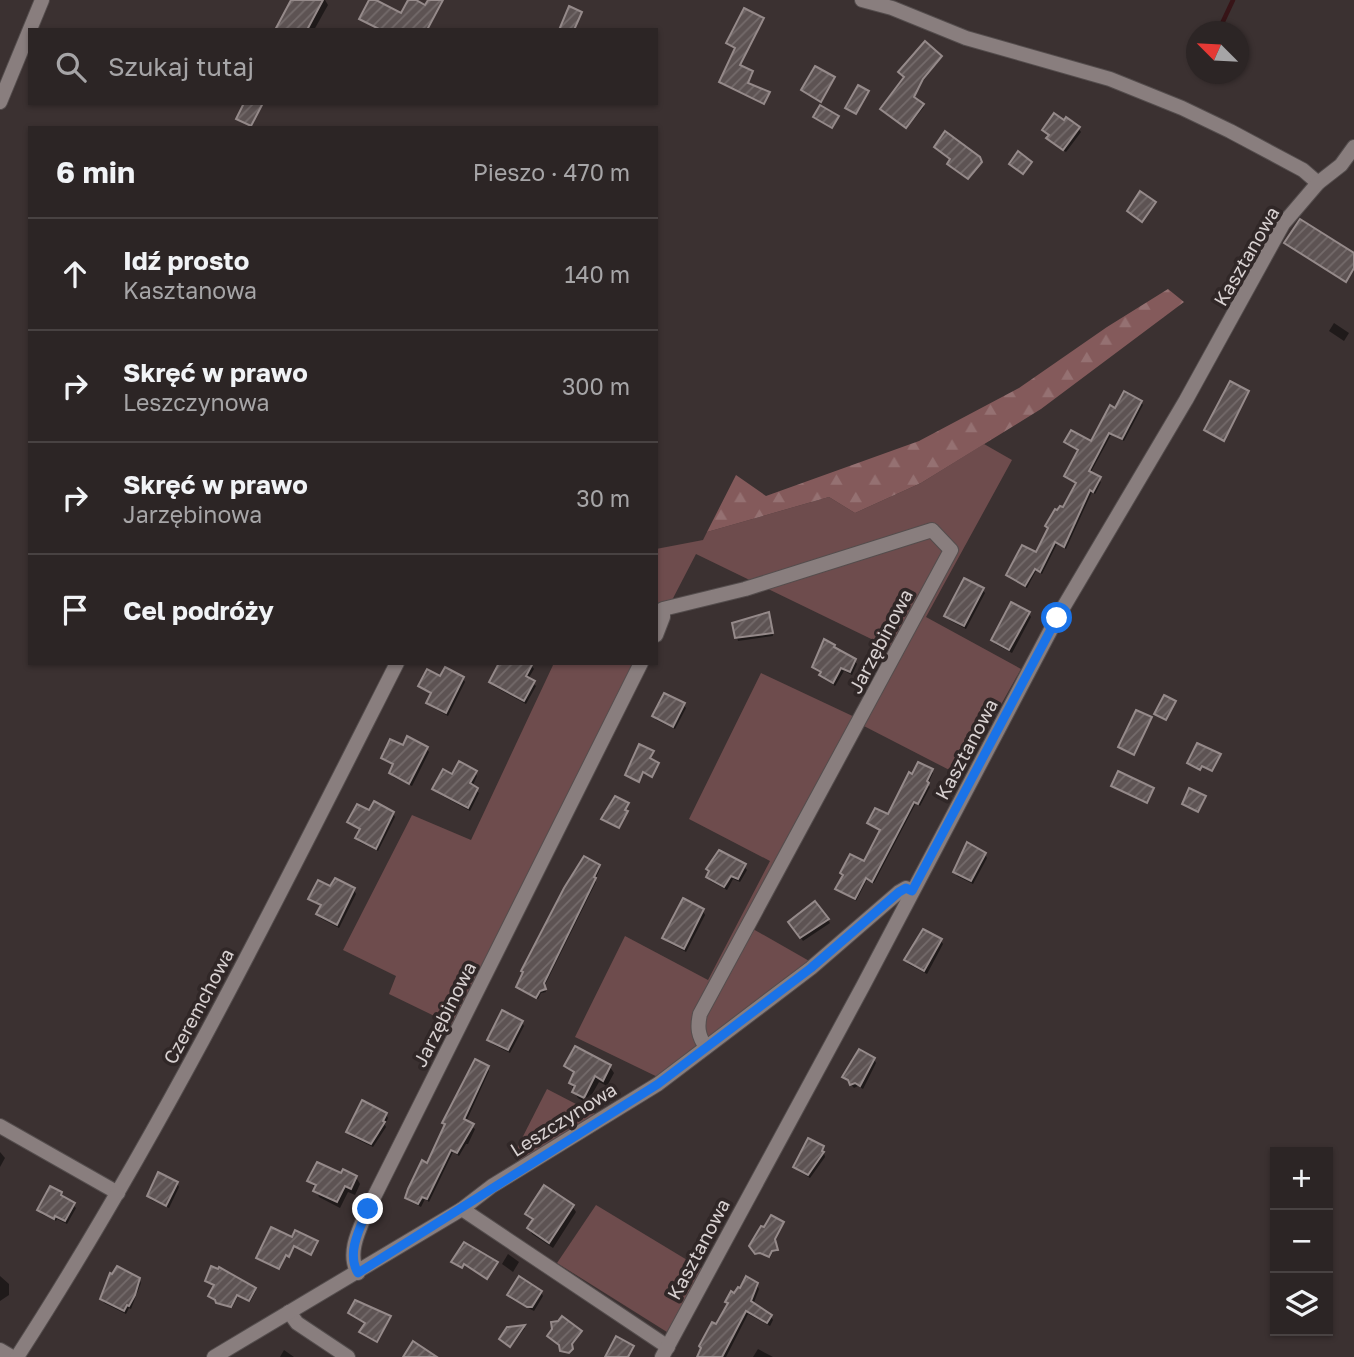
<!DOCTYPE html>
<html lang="pl">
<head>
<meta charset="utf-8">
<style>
  body { margin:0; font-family:"Golos Text",sans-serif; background:#383132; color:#f1f3f6 }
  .controls { position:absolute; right:21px; bottom:21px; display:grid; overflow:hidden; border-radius:0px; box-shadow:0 2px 5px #0004 }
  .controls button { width:63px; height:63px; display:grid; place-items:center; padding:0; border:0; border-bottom:2px solid #484242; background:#2c2525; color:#f1f3f6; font:35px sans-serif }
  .compass { position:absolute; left:1186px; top:21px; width:63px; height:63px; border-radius:50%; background:#2c2525; box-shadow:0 2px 5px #0004; rotate:294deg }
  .stop { position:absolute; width:21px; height:21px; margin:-16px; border:5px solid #1a73e8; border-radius:50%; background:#fff }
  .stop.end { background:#1a73e8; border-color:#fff; box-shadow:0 2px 7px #0008 }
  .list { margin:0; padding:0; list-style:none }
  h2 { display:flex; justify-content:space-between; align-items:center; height:91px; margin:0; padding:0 28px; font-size:30px }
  h2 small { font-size:23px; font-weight:400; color:#a6a5a7 }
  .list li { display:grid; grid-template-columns:46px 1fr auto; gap:21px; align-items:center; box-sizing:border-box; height:112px; padding:0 28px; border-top:2px solid #484242 }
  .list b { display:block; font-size:26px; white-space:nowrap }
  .list p { margin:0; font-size:23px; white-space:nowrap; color:#a6a5a7 }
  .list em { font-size:23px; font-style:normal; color:#a6a5a7 }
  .icon { flex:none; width:38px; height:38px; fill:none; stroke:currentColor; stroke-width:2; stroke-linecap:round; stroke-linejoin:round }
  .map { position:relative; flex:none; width:1354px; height:1357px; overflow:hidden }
  .search { position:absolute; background:#2c2525; box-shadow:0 2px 5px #0004; left:28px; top:28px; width:630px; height:77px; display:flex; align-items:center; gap:18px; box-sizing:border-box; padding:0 24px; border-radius:0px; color:#a6a5a7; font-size:26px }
  .panel { position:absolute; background:#2c2525; box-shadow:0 2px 5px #0004; left:28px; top:126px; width:630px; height:539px; border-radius:0px }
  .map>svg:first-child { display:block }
  .green { fill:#6e4c4d }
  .forest { fill:url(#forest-firs) }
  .shadow { fill:#0007 }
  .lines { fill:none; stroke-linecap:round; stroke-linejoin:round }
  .stream { stroke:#371417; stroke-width:4.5 }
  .building { fill:url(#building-hatch); stroke:#958a8a; stroke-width:2 }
  .minor-casing { stroke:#544d4d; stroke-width:16 }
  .minor { stroke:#897e7e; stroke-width:14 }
  .route { stroke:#1a73e8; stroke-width:9 }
  .labels { text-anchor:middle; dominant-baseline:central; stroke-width:7; stroke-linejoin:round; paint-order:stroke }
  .street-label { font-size:19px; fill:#d8d1d1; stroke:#302727 }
</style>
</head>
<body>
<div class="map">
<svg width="1354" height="1357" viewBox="0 0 1354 1357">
  <defs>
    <pattern id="forest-firs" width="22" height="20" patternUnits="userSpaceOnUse" patternTransform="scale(1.75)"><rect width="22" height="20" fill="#845a5b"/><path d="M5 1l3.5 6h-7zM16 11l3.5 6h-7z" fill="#957172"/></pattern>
    <pattern id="building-hatch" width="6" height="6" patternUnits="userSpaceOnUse" patternTransform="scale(1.75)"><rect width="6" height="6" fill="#5d5353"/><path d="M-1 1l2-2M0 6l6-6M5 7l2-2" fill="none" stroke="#746b6b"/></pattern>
  </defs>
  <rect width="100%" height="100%" fill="#3b3131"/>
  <g class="green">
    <polygon points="984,444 1012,460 926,617 1021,669 961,776 860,724 753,929 818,966 668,1082 575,1037 625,936 708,980 770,861 689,819 761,673 861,720 896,651 696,554 656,631 656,549 703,540 707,532 829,497 855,513 921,483"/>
    <polygon points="554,663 640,663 455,1026 389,994 396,976 343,950 412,815 471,840"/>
    <polygon points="547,1089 605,1119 530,1166 513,1156"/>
    <polygon points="596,1205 702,1269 667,1332 557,1263"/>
  </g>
  <polygon class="forest" points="1168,289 1184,302 1041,409 921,483 855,513 829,497 707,532 736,475 766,496 919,441 1019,388 1107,327"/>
  <g class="shadow">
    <polygon points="293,0 325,0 328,5 314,30 277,30"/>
    <polygon points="371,0 401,15 410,0 426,7 430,0 444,0 428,30 401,30"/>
    <polygon points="762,19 740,67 753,74 748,85 768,94 765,104 722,83"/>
    <polygon points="941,58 923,81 914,99 924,107 907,128 883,110 906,77"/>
    <polygon points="834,79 822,102 804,92"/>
    <polygon points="1078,128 1081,132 1066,152 1051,142 1050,136 1044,130"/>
    <polygon points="1334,323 1349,333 1344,341 1329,331"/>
    <polygon points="1248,393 1225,441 1207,431"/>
    <polygon points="1141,402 1143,405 1124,441 1111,435 1091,472 1101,482 1095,494 1092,492 1066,549 1057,544 1042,574 1036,571 1027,588 1009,578 1008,575 1036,555 1077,484 1066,476 1079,451 1066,442 1092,444 1116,410"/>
    <polygon points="982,589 985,593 966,629 949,620 946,616"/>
    <polygon points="1028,613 1031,617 1012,653 995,644 993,640"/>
    <polygon points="770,618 773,636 738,641 734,624"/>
    <polygon points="834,646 837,651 855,661 857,664 852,675 844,671 835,686 824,679 822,674 814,667"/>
    <polygon points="531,665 534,669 528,679 536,686 526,704 493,686 491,682"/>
    <polygon points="440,678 463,678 465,682 448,716 430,706 428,703 432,695 420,686"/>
    <polygon points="683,704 686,708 675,729 656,720 654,716"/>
    <polygon points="1151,719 1135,755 1121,748"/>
    <polygon points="403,748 427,749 429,752 412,786 393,777 391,773 394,766 383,757"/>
    <polygon points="932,771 933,773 928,784 930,787 920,806 916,803 874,883 867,880 856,901 839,891 837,889 844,877 842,873 865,863 881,831 869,823 889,817"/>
    <polygon points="475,772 477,776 472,787 479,793 470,811 437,793 434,789 453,777"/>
    <polygon points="370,813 393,813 395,817 378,851 359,842 357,838 361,831 349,822"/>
    <polygon points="985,854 987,858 973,884 957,876 955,872"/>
    <polygon points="744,866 747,870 740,882 733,879 727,890 710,881 708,877"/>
    <polygon points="599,867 600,869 595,880 596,882 544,987 546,992 541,993 538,999 519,990 518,987"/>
    <polygon points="331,889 354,890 356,894 339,928 320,918 318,914 322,907 310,899"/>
    <polygon points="703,911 705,915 686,952 667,942 664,938"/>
    <polygon points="828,920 830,923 803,941 792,926"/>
    <polygon points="941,941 943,944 927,974 908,964 906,960"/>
    <polygon points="522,1022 524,1026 510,1053 492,1044 489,1040"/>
    <polygon points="874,1059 876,1063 863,1089 858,1086 854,1088 844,1077"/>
    <polygon points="566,1066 610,1067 614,1073 607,1086 599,1082 587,1103 578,1098 574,1092 571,1083 575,1075"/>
    <polygon points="487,1068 489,1071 466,1122 475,1129 468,1144 466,1144 459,1156 453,1152 429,1202 425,1199 421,1207 409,1201 407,1198 428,1165 446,1126 444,1123"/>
    <polygon points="386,1114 388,1118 385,1125 386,1127 373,1147 350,1136 348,1132"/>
    <polygon points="823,1148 825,1157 810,1178 798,1171 795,1167"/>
    <polygon points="0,1152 5,1158 0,1167"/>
    <polygon points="342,1175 356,1177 360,1184 355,1195 348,1192 340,1208 319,1197 316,1189 309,1181"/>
    <polygon points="177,1183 179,1187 169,1208 151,1200 149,1196"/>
    <polygon points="61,1193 76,1208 67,1224 57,1219 56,1221 41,1214 39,1210"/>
    <polygon points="572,1206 576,1212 553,1248 532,1234 529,1228 533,1221 527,1214"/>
    <polygon points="783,1223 774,1241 777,1252 773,1252 770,1258 762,1253 757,1255 751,1246"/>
    <polygon points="293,1239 318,1244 312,1255 294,1246 289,1257 286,1256 280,1270 259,1260"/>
    <polygon points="508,1254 519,1262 513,1272 502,1264"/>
    <polygon points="0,1276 9,1284 9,1295 0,1301"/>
    <polygon points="139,1279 141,1283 131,1309 129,1308 126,1314 104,1303 102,1299"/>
    <polygon points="215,1285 255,1289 256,1291 250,1302 238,1296 232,1308 219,1304"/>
    <polygon points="757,1285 759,1289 753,1305 771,1316 773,1320 770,1326 748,1314 726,1357 701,1357 716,1327"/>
    <polygon points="541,1292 543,1296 534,1311 511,1299 509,1295"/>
    <polygon points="525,1328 511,1347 501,1341 508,1329"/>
    <polygon points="758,1349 773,1357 753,1357"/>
    <polygon points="284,1350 294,1357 280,1357"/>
  </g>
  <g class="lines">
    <polyline class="stream" points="1218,32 1233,0"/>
  </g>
  <g class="building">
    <polygon points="291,0 323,0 307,30 275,30"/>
    <polygon points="369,0 376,0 401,13 408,0 416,0 425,5 428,0 443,0 427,30 381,30 359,19"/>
    <polygon points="569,6 582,12 574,30 559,30"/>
    <polygon points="744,8 764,18 740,65 753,71 748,83 770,92 764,104 719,82 735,48 726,43"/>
    <polygon points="925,41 942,56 923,79 914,97 924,104 906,128 880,109 904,77 898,72"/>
    <polygon points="815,66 835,77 821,102 801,90"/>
    <polygon points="858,85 869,91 856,114 845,108"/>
    <polygon points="244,103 263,103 251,126 236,119"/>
    <polygon points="820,105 839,116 832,128 813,117"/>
    <polygon points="1054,113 1064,120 1066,117 1080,127 1063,150 1046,138 1049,135 1042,130"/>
    <polygon points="945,131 980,157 982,162 968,179 947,164 950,159 934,147"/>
    <polygon points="1018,151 1032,162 1023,174 1009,164"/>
    <polygon points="1140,191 1156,202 1142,222 1127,211"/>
    <polygon points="1300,219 1354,253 1354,268 1346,282 1284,243"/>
    <polygon points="1230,381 1249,391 1224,441 1204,430"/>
    <polygon points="1124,391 1142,401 1122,439 1109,433 1089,471 1101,477 1093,492 1090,490 1064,547 1055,542 1040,572 1035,569 1025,586 1006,575 1022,545 1036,552 1048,528 1045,526 1055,509 1057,510 1060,506 1063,507 1076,483 1064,476 1078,450 1064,442 1071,430 1091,441 1110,405 1115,408"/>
    <polygon points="964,578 984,588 964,626 944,616"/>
    <polygon points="1011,602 1030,612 1009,650 991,640"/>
    <polygon points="769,612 773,633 735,638 732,623"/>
    <polygon points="824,639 835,645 834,647 856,659 850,672 841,668 833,683 819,675 821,672 812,667"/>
    <polygon points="499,663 533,663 526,676 535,681 524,701 489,682"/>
    <polygon points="445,667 464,677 446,713 426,703 431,693 418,686 427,669 440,676"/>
    <polygon points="664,693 685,703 673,727 652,716"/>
    <polygon points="1164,695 1176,701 1166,720 1154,714"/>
    <polygon points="1136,710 1152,717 1134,755 1118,747"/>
    <polygon points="407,736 428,747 409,784 389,773 393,764 381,758 390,739 403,745"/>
    <polygon points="1197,743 1221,754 1212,771 1202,766 1200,770 1187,763"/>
    <polygon points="639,744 654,751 650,758 659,763 652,777 643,772 639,782 625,775"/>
    <polygon points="459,761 477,771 470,783 478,788 468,808 432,789 443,769 452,774"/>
    <polygon points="918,762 933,769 927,781 929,783 918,804 914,802 872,882 866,878 855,899 835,889 843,875 840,873 850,854 864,861 880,830 867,823 875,808 888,814 909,772 912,774"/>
    <polygon points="1118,771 1154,788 1147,803 1111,786"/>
    <polygon points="1189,788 1206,796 1198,812 1182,804"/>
    <polygon points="615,796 629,803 625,810 628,811 619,828 601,819"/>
    <polygon points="374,801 394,812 376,849 355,838 360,829 347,822 357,804 369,810"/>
    <polygon points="967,842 986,853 971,881 953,872"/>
    <polygon points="719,850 746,864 738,879 731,876 724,887 706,877 709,871 706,869"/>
    <polygon points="584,856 600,865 594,877 596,878 544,983 546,989 540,991 536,998 516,987 523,972 521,971 564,888"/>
    <polygon points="335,878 355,888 337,925 316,914 321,905 308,899 318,880 330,886"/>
    <polygon points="683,898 704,909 684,949 662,938"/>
    <polygon points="815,901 829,919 800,938 788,922"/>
    <polygon points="923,929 942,939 924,971 904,960"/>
    <polygon points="502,1010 523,1021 508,1050 487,1040"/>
    <polygon points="575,1046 611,1065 603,1081 595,1076 584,1098 572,1092 575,1086 569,1083 574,1072 564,1066"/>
    <polygon points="859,1049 875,1058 860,1086 855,1083 850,1085 848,1080 842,1077"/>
    <polygon points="475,1059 489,1066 464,1119 474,1124 457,1153 451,1150 427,1199 422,1197 418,1204 405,1198 408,1189 422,1160 427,1163 445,1124 442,1123"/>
    <polygon points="362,1100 387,1113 383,1121 385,1122 371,1144 346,1132"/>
    <polygon points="808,1138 824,1146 822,1151 824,1152 808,1175 793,1167"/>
    <polygon points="317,1162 341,1173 343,1169 357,1176 351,1189 345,1186 337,1202 313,1191 316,1185 307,1181"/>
    <polygon points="158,1172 178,1182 166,1206 147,1196"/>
    <polygon points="544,1185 574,1205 549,1243 527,1228 533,1219 525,1214"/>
    <polygon points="50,1186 62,1192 61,1195 75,1203 65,1221 55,1216 54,1219 37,1210"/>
    <polygon points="771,1215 784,1222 775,1239 778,1250 772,1251 769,1257 760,1253 755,1254 749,1246 761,1226 764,1227"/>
    <polygon points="271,1227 292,1237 295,1230 318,1241 311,1255 294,1246 289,1257 286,1255 279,1269 256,1258"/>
    <polygon points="464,1242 498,1262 487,1279 464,1264 462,1268 451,1262"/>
    <polygon points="117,1266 140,1278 135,1295 129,1306 127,1305 124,1311 100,1299 110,1273 112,1274"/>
    <polygon points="211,1266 218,1269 219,1267 256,1288 249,1301 237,1295 231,1307 216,1303 215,1300 208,1296 214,1285 205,1281"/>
    <polygon points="519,1276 542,1291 532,1307 527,1307 507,1295"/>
    <polygon points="746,1276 758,1283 751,1301 772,1315 767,1323 746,1311 722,1357 697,1357 701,1348 699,1346 712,1322 716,1324 728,1303 725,1302 731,1291 734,1293 738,1287 740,1288"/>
    <polygon points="355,1300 391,1316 377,1342 359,1332 365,1323 348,1313"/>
    <polygon points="562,1316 582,1331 572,1344 573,1349 569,1353 560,1351 559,1345 547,1336 552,1329 551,1322 558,1321"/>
    <polygon points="525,1325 510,1347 499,1339 507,1327"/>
    <polygon points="616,1336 634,1346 628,1357 605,1357"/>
    <polygon points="413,1341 437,1357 403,1357"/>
  </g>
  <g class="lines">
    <defs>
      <g id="minor">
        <polyline points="862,0 892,8 966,38 1110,79 1182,108 1230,131 1303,170 1318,183"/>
        <polyline points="0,102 42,0"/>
        <path d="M656 635 663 617V609L745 589 932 530 951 550 700 1014C697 1027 698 1036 706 1047"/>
        <polyline points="0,1126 118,1193"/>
        <polyline points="462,1209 668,1347"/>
        <path d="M358 1273C346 1253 360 1228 368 1209L641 663"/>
        <polyline points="289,1312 297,1323 348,1357"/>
        <polyline points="0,1350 12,1357"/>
        <path d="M17 1357C160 1136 278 898 397 663"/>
        <polyline points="214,1357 462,1209 492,1186 658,1084 811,968 899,892 906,888 912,891"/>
        <polyline points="662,1357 863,986 1057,618 1186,400 1283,224 1318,183 1341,165 1354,147"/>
      </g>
    </defs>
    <use href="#minor" class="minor-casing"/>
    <use href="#minor" class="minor"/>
  </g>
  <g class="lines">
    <path class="route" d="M368 1209C360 1228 346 1253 358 1273L658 1084 811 968 899 892 906 888 912 891 1057 618"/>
  </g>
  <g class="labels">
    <g class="street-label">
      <text transform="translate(1246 256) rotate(-60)">Kasztanowa</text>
      <text transform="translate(880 641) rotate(-62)">Jarzębinowa</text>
      <text transform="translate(966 749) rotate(-62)">Kasztanowa</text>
      <text transform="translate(198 1006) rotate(-62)">Czeremchowa</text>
      <text transform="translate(444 1014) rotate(-63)">Jarzębinowa</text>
      <text transform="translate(563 1119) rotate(-32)">Leszczynowa</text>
      <text transform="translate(698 1249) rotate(-62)">Kasztanowa</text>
    </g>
  </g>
</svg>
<div class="controls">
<button>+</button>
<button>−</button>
<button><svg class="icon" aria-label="layers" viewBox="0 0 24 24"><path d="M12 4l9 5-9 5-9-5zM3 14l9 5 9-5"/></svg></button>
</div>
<svg class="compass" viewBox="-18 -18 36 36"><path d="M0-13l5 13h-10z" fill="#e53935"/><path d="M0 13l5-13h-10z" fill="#a6a5a7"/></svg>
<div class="stop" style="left:1057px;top:618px"></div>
<div class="stop end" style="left:368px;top:1209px"></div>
<div class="search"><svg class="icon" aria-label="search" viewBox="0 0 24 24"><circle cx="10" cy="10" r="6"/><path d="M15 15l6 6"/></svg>Szukaj tutaj</div>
<section class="panel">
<h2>6 min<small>Pieszo · 470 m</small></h2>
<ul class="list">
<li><svg class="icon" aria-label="ahead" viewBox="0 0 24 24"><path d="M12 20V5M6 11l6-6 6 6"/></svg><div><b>Idź prosto</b><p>Kasztanowa</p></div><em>140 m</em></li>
<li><svg class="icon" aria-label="right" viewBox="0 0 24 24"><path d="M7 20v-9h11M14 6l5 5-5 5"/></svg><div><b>Skręć w prawo</b><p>Leszczynowa</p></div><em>300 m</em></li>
<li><svg class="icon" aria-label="right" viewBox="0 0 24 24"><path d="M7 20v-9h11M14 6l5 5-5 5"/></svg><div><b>Skręć w prawo</b><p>Jarzębinowa</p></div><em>30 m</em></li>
<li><svg class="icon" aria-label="arrive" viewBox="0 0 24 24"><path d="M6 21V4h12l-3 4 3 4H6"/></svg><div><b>Cel podróży</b></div></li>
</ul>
</section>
</div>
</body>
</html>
